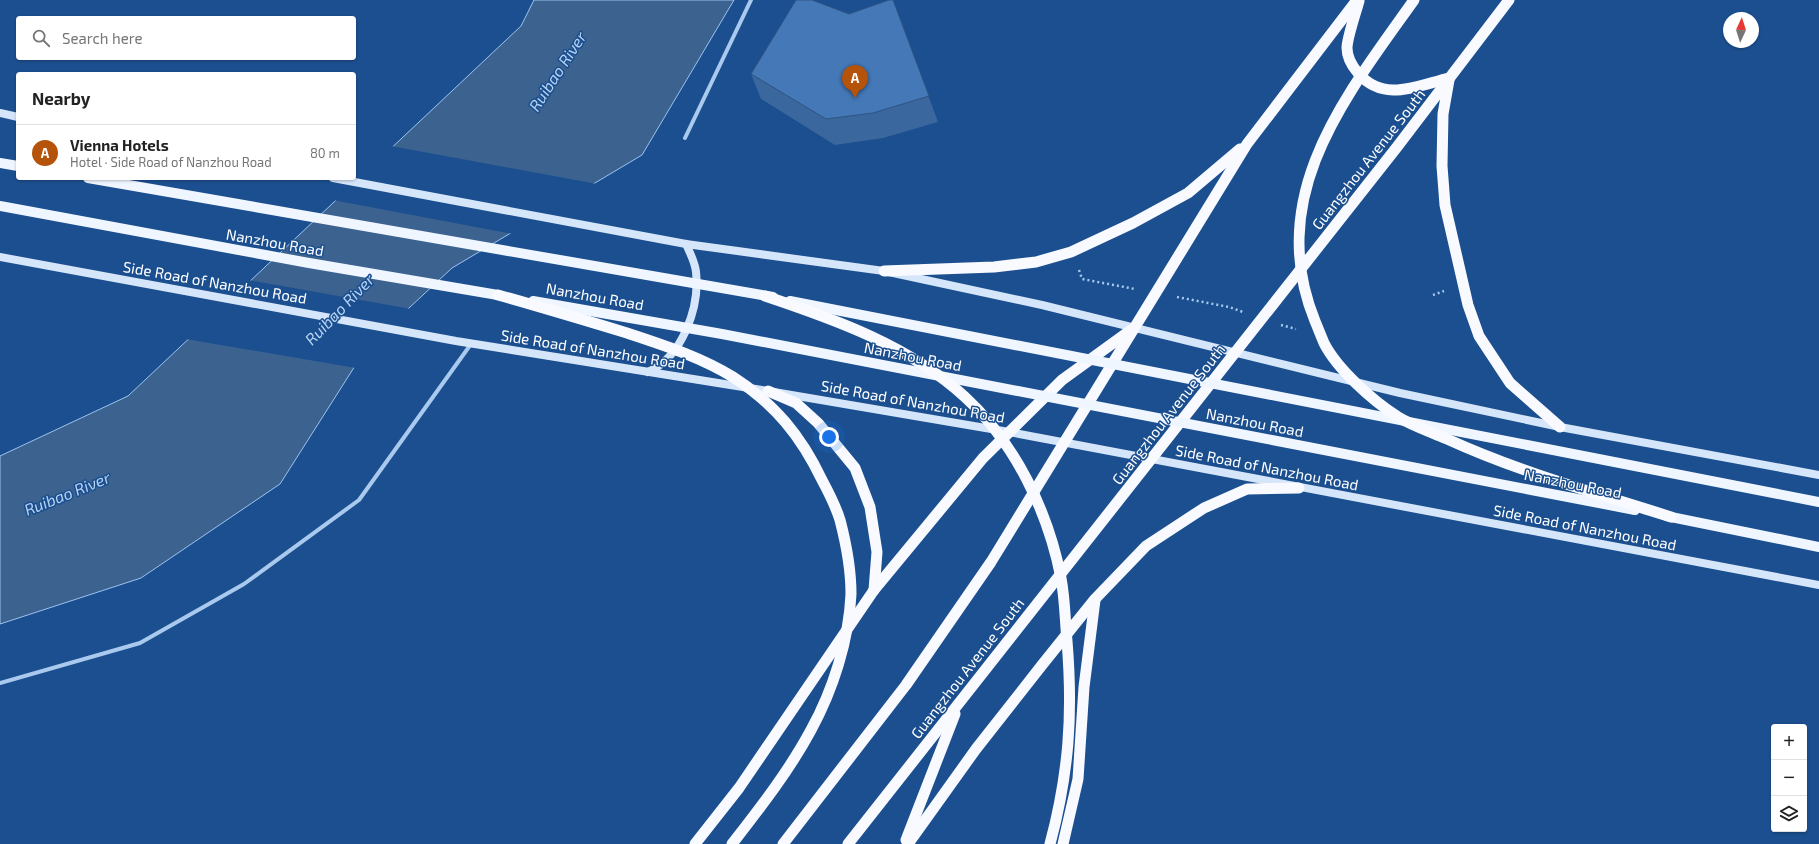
<!DOCTYPE html>
<html lang="en">
<head>
<meta charset="utf-8">
<style>
  body { margin:0; font-family:"Exo 2",sans-serif; background:#f6f6f6; color:#222 }
  .controls { position:absolute; right:12px; bottom:12px; display:grid; overflow:hidden; border-radius:4px; box-shadow:0 1px 3px #0004 }
  .controls button { width:36px; height:36px; display:grid; place-items:center; padding:0; border:0; border-bottom:1px solid #e0e0e0; background:#fff; color:#222; font:20px sans-serif }
  .compass { position:absolute; left:1723px; top:12px; width:36px; height:36px; border-radius:50%; background:#fff; box-shadow:0 1px 3px #0004; rotate:4deg }
  .you { position:absolute; left:829px; top:437px; width:14px; height:14px; margin:-10px; border:3px solid #fff; border-radius:50%; background:#1a73e8; box-shadow:0 0 0 6px #1a73e833 }
  .badge { display:grid; place-items:center; width:26px; height:26px; border-radius:50%; background:#b45309; color:#fff; font-size:13px; font-weight:700 }
  .pin { position:absolute; translate:-50% -33px; filter:drop-shadow(0 1px 2px #0008) }
  .pin::after { content:''; position:absolute; top:21px; width:14px; height:12px; background:inherit; clip-path:polygon(0 0,100% 0,50% 100%) }
  .list { margin:0; padding:0; list-style:none }
  h2 { display:flex; justify-content:space-between; align-items:center; height:52px; margin:0; padding:0 16px; font-size:17px }
  h2 small { font-size:13px; font-weight:400; color:#767676 }
  .list li { display:grid; grid-template-columns:26px 1fr auto; gap:12px; align-items:center; box-sizing:border-box; height:56px; padding:0 16px; border-top:1px solid #e0e0e0 }
  .list b { display:block; font-size:15px; white-space:nowrap }
  .list p { margin:0; font-size:13px; white-space:nowrap; color:#767676 }
  .list em { font-size:13px; font-style:normal; color:#767676 }
  .icon { flex:none; width:22px; height:22px; fill:none; stroke:currentColor; stroke-width:2; stroke-linecap:round; stroke-linejoin:round }
  .map { position:relative; flex:none; width:1819px; height:844px; overflow:hidden }
  .search { position:absolute; background:#fff; box-shadow:0 1px 3px #0004; left:16px; top:16px; width:340px; height:44px; display:flex; align-items:center; gap:10px; box-sizing:border-box; padding:0 14px; border-radius:4px; color:#767676; font-size:15px }
  .panel { position:absolute; background:#fff; box-shadow:0 1px 3px #0004; left:16px; top:72px; width:340px; height:108px; border-radius:4px }
  .map>svg:first-child { display:block }
  .water { fill:#3c6290; stroke:#9cc4f0 }
  .pier { fill:#1b4f8f }
  .lines { fill:none; stroke-linecap:round; stroke-linejoin:round }
  .path { stroke:#a9c9ee; stroke-width:2.5; stroke-dasharray:2 3; stroke-linecap:butt }
  .minor { stroke:#a9c9ee; stroke-width:4 }
  .secondary { stroke:#d6e6fa; stroke-width:8 }
  .primary { stroke:#f0f6ff; stroke-width:10 }
  .trunk { stroke:#f8faff; stroke-width:11 }
  .primary-bridge { stroke:#f0f6ff; stroke-width:10 }
  .trunk-bridge { stroke:#f8faff; stroke-width:11 }
  .wall { fill:#3a679d }
  .building { fill:#4478b7; stroke:#305480 }
  .labels { text-anchor:middle; dominant-baseline:central; stroke-width:3; stroke-linejoin:round; paint-order:stroke }
  .street-label { font-size:15px; fill:#fff; stroke:#1b4f8f }
  .water-label { font-size:16px; font-style:italic; fill:#b5d3f5; stroke:#1b4f8f }
</style>
</head>
<body>
<div class="map">
<svg width="1819" height="844" viewBox="0 0 1819 844">
  <rect width="100%" height="100%" fill="#1b4f8f"/>
  <polygon class="water" points="534,0 734,0 642,155 452,268 367,347 280,484 141,578 0,624 0,456 128,396 521,26"/>
  <g class="pier">
    <polygon points="391,146 597,184 513,234 333,200"/>
    <polygon points="248,280 411,309 369,348 356,368 186,339"/>
  </g>
  <g class="lines">
    <g class="path">
      <polyline points="1079,270 1082,279 1135,289"/>
      <polyline points="1433,295 1444,291"/>
      <polyline points="1177,297 1229,307 1243,312"/>
      <polyline points="1281,325 1296,329"/>
    </g>
    <g class="minor">
      <polyline points="685,138 751,0"/>
      <polyline points="0,683 140,643 244,584 359,500 471,344"/>
    </g>
    <g class="secondary">
      <polyline points="0,113 18,117"/>
      <polyline points="333,178 686,244 884,271 1042,305 1400,393 1560,427 1819,475"/>
      <polyline points="0,257 456,341 768,391 1009,432 1819,585"/>
      <path d="M648 372C682 357 700 308 696 272 695 262 690 253 686 244"/>
    </g>
    <g class="primary">
      <polyline points="0,163 18,166"/>
      <polyline points="0,206 309,263 498,295"/>
      <polyline points="1671,517 1819,547"/>
    </g>
    <g class="trunk">
      <path d="M1359 1C1356 12 1347 38 1347 48 1347 58 1352 66 1358 73 1384 103 1416 86 1449 78"/>
      <polyline points="1449,80 1443,114 1442,166 1445,205 1468,305 1479,336 1510,383 1560,427"/>
      <polyline points="884,271 994,267 1036,262 1071,252 1133,223 1188,193 1240,149"/>
      <polyline points="768,391 796,403 818,423 855,468 870,507 877,552 874,590"/>
      <polyline points="906,840 955,714"/>
      <polyline points="695,844 739,788 874,590 983,458 1062,380 1131,330"/>
      <polyline points="783,844 906,685 991,562 1247,144 1357,0"/>
      <polyline points="848,844 1397,147 1509,0"/>
      <polyline points="908,844 976,749 1042,665 1095,599 1146,546 1204,508 1247,489 1299,488"/>
      <polyline points="1063,844 1078,779 1084,687 1095,600"/>
    </g>
    <g class="primary-bridge">
      <polyline points="88,178 773,297"/>
      <polyline points="533,301 722,334 1635,510"/>
      <polyline points="790,301 1819,502"/>
    </g>
    <g class="trunk-bridge">
      <path d="M1414 0C1345 97 1264 196 1315 321 1318 328 1321 336 1324 343 1337 369 1373 401 1398 417 1413 426 1431 432 1447 439 1519 472 1596 493 1671 517"/>
      <path d="M498 295C541 307 584 320 627 333 663 345 701 357 733 377 775 404 801 436 822 480 829 493 836 507 840 520 846 543 851 570 851 594 849 640 833 690 811 730 789 771 760 808 732 844"/>
      <path d="M765 296C834 319 910 346 965 397 1015 443 1048 511 1061 578 1065 599 1065 620 1067 641 1073 714 1069 773 1050 844"/>
    </g>
  </g>
  <polygon class="wall" points="893,0 938,122 883,138 835,145 761,99 751,74 849,14"/>
  <polygon class="building" points="796,0 812,0 849,14 889,0 893,0 929,96 873,113 826,119 751,74"/>
  <g class="labels">
    <g class="street-label">
      <text transform="translate(1368 159) rotate(-52)">Guangzhou Avenue South</text>
      <text transform="translate(275 242) rotate(10)">Nanzhou Road</text>
      <text transform="translate(215 282) rotate(10)">Side Road of Nanzhou Road</text>
      <text transform="translate(595 296) rotate(10)">Nanzhou Road</text>
      <text transform="translate(593 349) rotate(9)">Side Road of Nanzhou Road</text>
      <text transform="translate(913 356) rotate(11)">Nanzhou Road</text>
      <text transform="translate(913 401) rotate(10)">Side Road of Nanzhou Road</text>
      <text transform="translate(1168 414) rotate(-52)">Guangzhou Avenue South</text>
      <text transform="translate(1255 422) rotate(11)">Nanzhou Road</text>
      <text transform="translate(1267 467) rotate(11)">Side Road of Nanzhou Road</text>
      <text transform="translate(1573 483) rotate(11)">Nanzhou Road</text>
      <text transform="translate(1585 527) rotate(11)">Side Road of Nanzhou Road</text>
      <text transform="translate(967 668) rotate(-52)">Guangzhou Avenue South</text>
    </g>
    <g class="water-label">
      <text transform="translate(557 71) rotate(-57)">Ruibao River</text>
      <text transform="translate(339 309) rotate(-46)">Ruibao River</text>
      <text transform="translate(67 493) rotate(-22)">Ruibao River</text>
    </g>
  </g>
</svg>
<div class="controls">
<button>+</button>
<button>−</button>
<button><svg class="icon" aria-label="layers" viewBox="0 0 24 24"><path d="M12 4l9 5-9 5-9-5zM3 14l9 5 9-5"/></svg></button>
</div>
<svg class="compass" viewBox="-18 -18 36 36"><path d="M0-13l5 13h-10z" fill="#e53935"/><path d="M0 13l5-13h-10z" fill="#767676"/></svg>
<div class="you"></div>
<div class="pin badge" style="left:855px;top:98px">A</div>
<div class="search"><svg class="icon" aria-label="search" viewBox="0 0 24 24"><circle cx="10" cy="10" r="6"/><path d="M15 15l6 6"/></svg>Search here</div>
<section class="panel">
<h2>Nearby<small></small></h2>
<ul class="list">
<li><span class="badge">A</span><div><b>Vienna Hotels</b><p>Hotel · Side Road of Nanzhou Road</p></div><em>80 m</em></li>
</ul>
</section>
</div>
</body>
</html>
